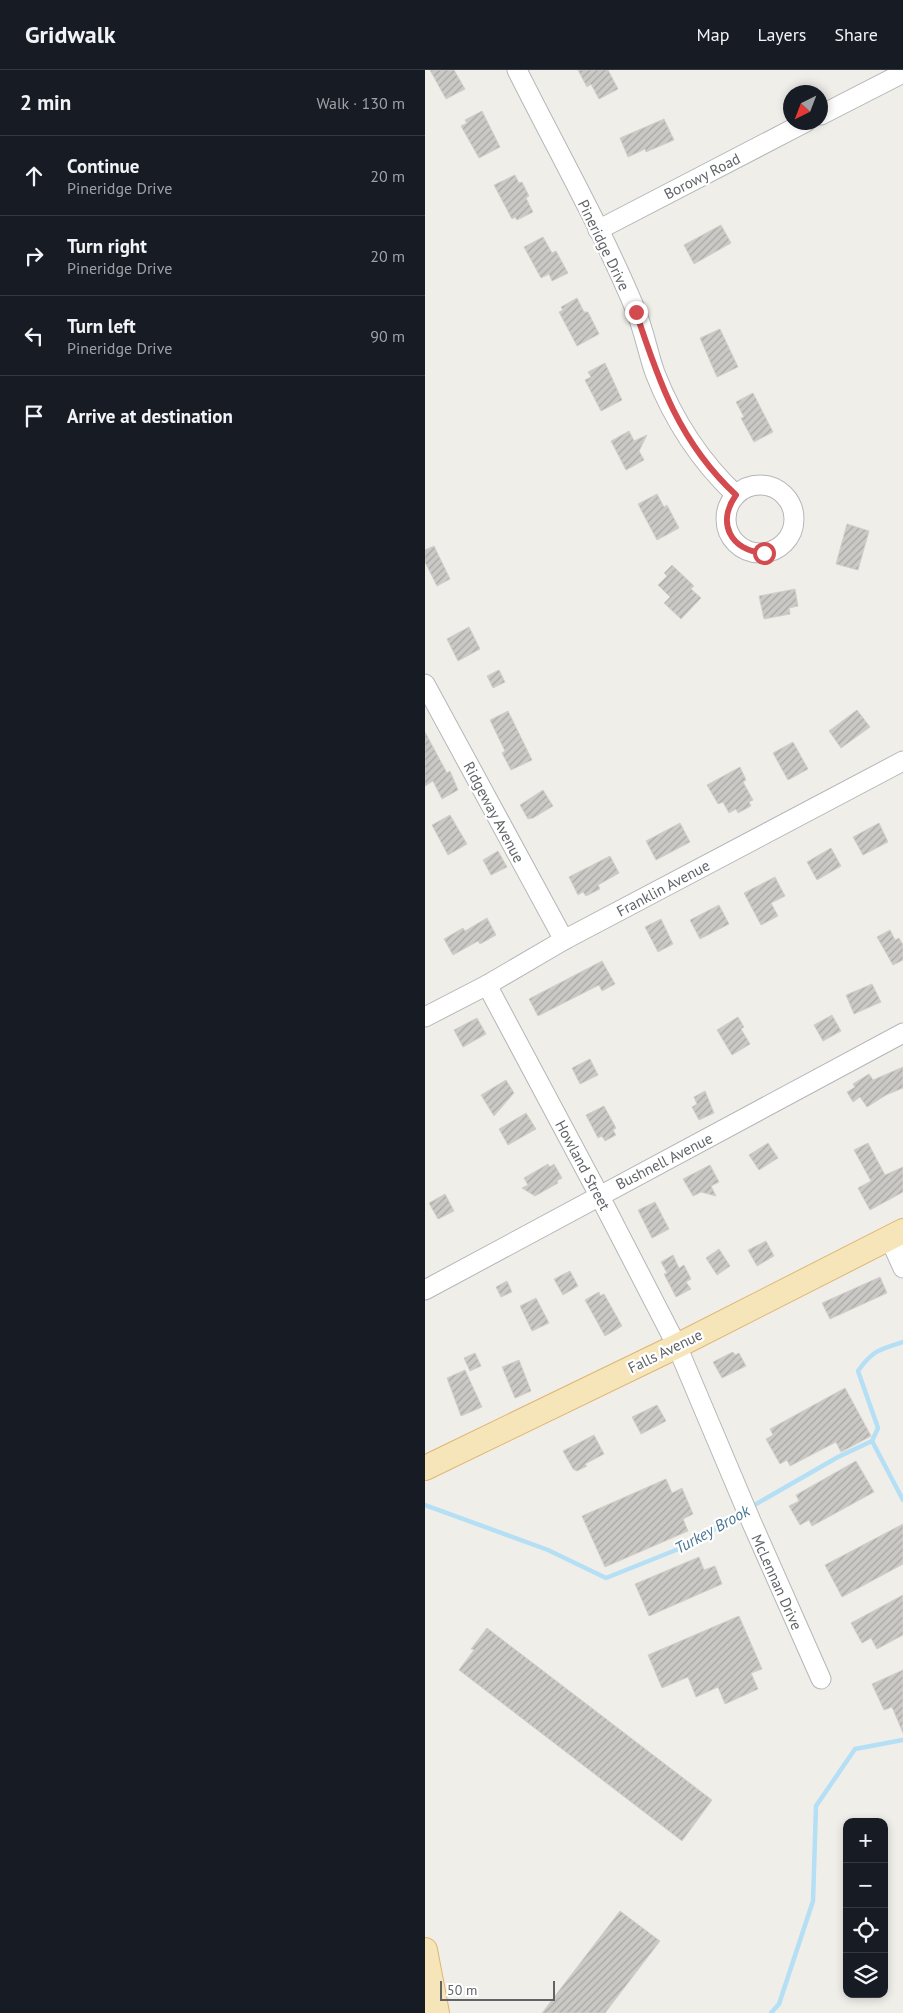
<!DOCTYPE html>
<html lang="en">
<head>
<meta charset="utf-8">
<style>
  body { margin:0; font-family:"PT Sans",sans-serif; background:#242831; color:#f1f3f6 }
  .controls { position:absolute; right:15px; bottom:15px; display:grid; overflow:hidden; border-radius:10px; box-shadow:0 2px 8px #0003 }
  .controls button { width:45px; height:45px; display:grid; place-items:center; padding:0; border:0; border-bottom:1px solid #363941; background:#171b24; color:#f1f3f6; font:25px sans-serif }
  .compass { position:absolute; left:358px; top:15px; width:45px; height:45px; border-radius:50%; background:#171b24; box-shadow:0 2px 8px #0003; rotate:222deg }
  .scale { position:absolute; left:15px; bottom:12px; width:115px; box-sizing:border-box; padding-left:5px; border:2px solid #606467; border-top:0; font-size:14px; line-height:18px; white-space:nowrap; color:#606467; -webkit-text-stroke:4px #fff; paint-order:stroke }
  .stop { position:absolute; width:15px; height:15px; margin:-11px; border:4px solid #d34b4f; border-radius:50%; background:#fff }
  .stop.end { background:#d34b4f; border-color:#fff; box-shadow:0 1px 5px #0008 }
  .list { margin:0; padding:0; list-style:none }
  h2 { display:flex; justify-content:space-between; align-items:center; height:65px; margin:0; padding:0 20px; font-size:21px }
  h2 small { font-size:16px; font-weight:400; color:#9ea1a6 }
  .list li { display:grid; grid-template-columns:32px 1fr auto; gap:15px; align-items:center; box-sizing:border-box; height:80px; padding:0 20px; border-top:1px solid #363941 }
  .list b { display:block; font-size:19px; white-space:nowrap }
  .list p { margin:0; font-size:16px; white-space:nowrap; color:#9ea1a6 }
  .list em { font-size:16px; font-style:normal; color:#9ea1a6 }
  .icon { flex:none; width:28px; height:28px; fill:none; stroke:currentColor; stroke-width:2; stroke-linecap:round; stroke-linejoin:round }
  .map { position:relative; flex:none; width:478px; height:1943px; overflow:hidden }
  header { display:flex; align-items:center; gap:30px; box-sizing:border-box; height:70px; padding:0 25px; background:#171b24; border-bottom:1px solid #363941 }
  header strong { font-size:24px }
  nav { display:flex; gap:28px; margin-inline-start:auto; font-size:18px }
  main { display:flex }
  aside { flex:1; background:#171b24 }
  .map>svg:first-child { display:block }
  .lines { fill:none; stroke-linecap:round; stroke-linejoin:round }
  .stream { stroke:#b4dff4; stroke-width:4.5 }
  .building { fill:url(#building-hatch); stroke:#d4cfc8 }
  .minor-casing { stroke:#b4b6b9; stroke-width:21 }
  .major-casing { stroke:#e0b572; stroke-width:26 }
  .minor { stroke:#fff; stroke-width:19 }
  .major { stroke:#f5e5b9; stroke-width:24 }
  .route { stroke:#d34b4f; stroke-width:6 }
  .labels { text-anchor:middle; dominant-baseline:central; stroke-width:4.5; stroke-linejoin:round; paint-order:stroke }
  .street-label { font-size:15px; fill:#606467; stroke:#fff }
  .water-label { font-size:16px; font-style:italic; fill:#4b7795; stroke:#fff }
</style>
</head>
<body>
<header>
<strong>Gridwalk</strong>
<nav><a>Map</a><a>Layers</a><a>Share</a></nav>
</header>
<main>
<aside>
<h2>2 min<small>Walk · 130 m</small></h2>
<ul class="list">
<li><svg class="icon" aria-label="ahead" viewBox="0 0 24 24"><path d="M12 20V5M6 11l6-6 6 6"/></svg><div><b>Continue</b><p>Pineridge Drive</p></div><em>20 m</em></li>
<li><svg class="icon" aria-label="right" viewBox="0 0 24 24"><path d="M7 20v-9h11M14 6l5 5-5 5"/></svg><div><b>Turn right</b><p>Pineridge Drive</p></div><em>20 m</em></li>
<li><svg class="icon" aria-label="left" viewBox="0 0 24 24"><path d="M17 20v-9H6M10 6l-5 5 5 5"/></svg><div><b>Turn left</b><p>Pineridge Drive</p></div><em>90 m</em></li>
<li><svg class="icon" aria-label="arrive" viewBox="0 0 24 24"><path d="M6 21V4h12l-3 4 3 4H6"/></svg><div><b>Arrive at destination</b></div></li>
</ul>
</aside>
<div class="map">
<svg width="478" height="1943" viewBox="0 0 478 1943">
  <defs>
    <pattern id="building-hatch" width="6" height="6" patternUnits="userSpaceOnUse" patternTransform="scale(1.25)"><rect width="6" height="6" fill="#cbc9c5"/><path d="M-1 1l2-2M0 6l6-6M5 7l2-2" fill="none" stroke="#a8a7a4"/></pattern>
  </defs>
  <rect width="100%" height="100%" fill="#f0eee9"/>
  <g class="lines">
    <g class="stream">
      <polyline points="447,1371 478,1430"/>
      <polyline points="0,1435 123,1480 181,1508 261,1476 317,1443"/>
      <path d="M326 1437 413 1387 447 1371 453 1358 433 1301C447 1281 455 1279 478 1272"/>
      <polyline points="346,1943 354,1934 388,1831 391,1736 430,1679 478,1670"/>
    </g>
  </g>
  <g class="building">
    <polygon points="5,0 29,0 40,19 21,29"/>
    <polygon points="153,0 183,0 193,19 174,29 166,14 162,17"/>
    <polygon points="57,41 75,77 54,88 36,56 42,53 40,50"/>
    <polygon points="239,49 249,70 221,82 220,79 203,87 195,68"/>
    <polygon points="90,105 94,113 97,112 104,126 101,128 108,142 92,150 90,147 87,149 69,115"/>
    <polygon points="296,155 306,173 269,194 259,175"/>
    <polygon points="118,167 127,183 131,181 143,203 127,211 124,204 116,208 99,177"/>
    <polygon points="152,228 159,242 163,242 174,264 152,276 134,242 138,240 136,237"/>
    <polygon points="295,259 313,297 292,307 275,268"/>
    <polygon points="180,293 197,330 176,341 160,310 166,307 163,302"/>
    <polygon points="328,323 348,362 329,372 316,348 319,347 311,332"/>
    <polygon points="204,361 209,371 222,365 214,381 219,390 201,400 186,371"/>
    <polygon points="232,424 239,437 242,435 254,458 232,470 213,434"/>
    <polygon points="422,454 444,461 433,500 411,494"/>
    <polygon points="9,476 25,509 12,516 0,492 0,480"/>
    <polygon points="247,495 269,516 266,519 276,528 256,549 239,533 245,527 233,515 242,506 239,503"/>
    <polygon points="370,519 373,536 364,538 365,544 339,549 334,526"/>
    <polygon points="44,557 55,579 33,591 22,569"/>
    <polygon points="74,600 80,612 68,618 62,606"/>
    <polygon points="432,640 445,657 416,678 404,661"/>
    <polygon points="83,641 107,690 86,700 77,683 80,681 65,650"/>
    <polygon points="0,662 22,703 25,701 33,720 17,729 8,711 0,716"/>
    <polygon points="368,672 383,699 363,710 348,683"/>
    <polygon points="315,697 321,710 318,712 328,730 324,732 326,736 313,743 311,739 304,743 298,732 293,734 282,715"/>
    <polygon points="118,720 128,736 108,748 103,749 95,735"/>
    <polygon points="25,745 42,774 23,785 7,755"/>
    <polygon points="255,753 265,772 231,790 221,771"/>
    <polygon points="454,753 463,772 438,785 428,767"/>
    <polygon points="406,778 416,796 392,810 382,792"/>
    <polygon points="73,781 82,797 66,805 58,790"/>
    <polygon points="185,786 194,803 173,815 175,819 161,826 158,822 153,825 144,807"/>
    <polygon points="350,807 360,826 346,833 353,846 336,855 319,823"/>
    <polygon points="294,835 304,854 275,869 265,850"/>
    <polygon points="62,848 71,865 55,874 53,871 28,885 19,869 38,858 40,861"/>
    <polygon points="236,849 248,874 233,882 220,857"/>
    <polygon points="465,860 470,870 474,868 478,875 478,890 468,895 452,867"/>
    <polygon points="177,891 190,914 177,921 174,915 113,946 104,929"/>
    <polygon points="447,914 456,932 429,944 421,925"/>
    <polygon points="407,945 416,961 398,971 389,955"/>
    <polygon points="313,947 319,957 316,959 325,974 307,985 292,960"/>
    <polygon points="52,948 61,964 38,977 29,960"/>
    <polygon points="165,989 173,1005 155,1014 147,998"/>
    <polygon points="478,997 478,1018 461,1025 442,1037 435,1027 428,1032 422,1022 430,1017 428,1014 444,1004 448,1010"/>
    <polygon points="81,1010 89,1023 69,1046 56,1025"/>
    <polygon points="280,1021 289,1043 274,1050 267,1037 272,1034 269,1027"/>
    <polygon points="179,1036 191,1058 188,1060 191,1065 180,1071 177,1066 173,1068 161,1045"/>
    <polygon points="101,1043 111,1059 83,1075 74,1059"/>
    <polygon points="343,1073 353,1088 334,1100 324,1085"/>
    <polygon points="443,1073 460,1105 478,1097 478,1122 445,1140 433,1118 446,1111 429,1080"/>
    <polygon points="123,1094 125,1097 129,1094 137,1108 132,1111 133,1113 110,1126 97,1118 103,1115 99,1108"/>
    <polygon points="285,1095 294,1112 286,1116 291,1126 276,1122 268,1126 258,1109"/>
    <polygon points="20,1124 29,1141 13,1149 4,1133"/>
    <polygon points="230,1132 244,1159 227,1168 213,1140"/>
    <polygon points="341,1171 349,1186 332,1196 323,1180"/>
    <polygon points="294,1179 305,1196 292,1205 281,1188"/>
    <polygon points="248,1185 254,1198 259,1195 266,1209 261,1212 266,1219 251,1227 239,1204 242,1203 236,1192"/>
    <polygon points="145,1201 153,1216 138,1225 129,1209"/>
    <polygon points="455,1207 462,1223 405,1249 397,1233"/>
    <polygon points="82,1211 87,1222 76,1227 71,1217"/>
    <polygon points="174,1222 175,1226 179,1224 197,1256 180,1266 160,1230"/>
    <polygon points="111,1228 124,1253 107,1261 95,1236"/>
    <polygon points="308,1282 310,1285 314,1283 321,1296 297,1308 288,1292"/>
    <polygon points="50,1283 56,1296 45,1301 39,1288"/>
    <polygon points="94,1290 106,1321 90,1328 77,1297"/>
    <polygon points="40,1300 57,1337 36,1346 22,1308"/>
    <polygon points="420,1318 446,1366 416,1382 411,1372 365,1396 362,1390 355,1394 341,1369 348,1365 345,1359"/>
    <polygon points="232,1335 241,1351 216,1364 207,1347"/>
    <polygon points="169,1365 179,1384 160,1394 162,1396 152,1401 148,1399 138,1381"/>
    <polygon points="431,1391 449,1422 387,1456 384,1450 375,1455 364,1436 374,1431 371,1425"/>
    <polygon points="241,1409 247,1423 257,1418 268,1444 258,1449 263,1461 180,1497 157,1446"/>
    <polygon points="478,1454 478,1494 417,1527 400,1495"/>
    <polygon points="274,1487 279,1500 290,1496 297,1514 224,1546 210,1514"/>
    <polygon points="478,1525 478,1565 452,1579 446,1568 437,1573 426,1553"/>
    <polygon points="314,1546 337,1599 326,1603 333,1619 300,1634 293,1617 271,1627 263,1607 237,1618 223,1585"/>
    <polygon points="62,1558 287,1730 257,1771 34,1600 49,1580 46,1579"/>
    <polygon points="478,1600 478,1663 467,1637 459,1640 447,1614"/>
    <polygon points="195,1841 235,1871 180,1943 117,1943"/>
  </g>
  <g class="lines">
    <defs>
      <g id="minor">
        <path d="M92 0C132 80 177 159 211 241 219 261 223 283 230 303 248 349 275 391 311 425"/>
        <polyline points="396,45 478,3"/>
        <polyline points="173,160 381,52"/>
        <circle cx="335" cy="449" r="34"/>
        <polyline points="0,614 139,870"/>
        <polyline points="62,915 174,1125 252,1276 326,1451 396,1609"/>
        <polyline points="0,947 62,915 139,870 478,691"/>
        <polyline points="464,1167 478,1198"/>
        <polyline points="0,1220 478,963"/>
      </g>
      <g id="major">
        <polyline points="0,1398 252,1276 478,1161"/>
        <polyline points="0,1880 12,1943"/>
      </g>
    </defs>
    <use href="#minor" class="minor-casing"/>
    <use href="#major" class="major-casing"/>
    <use href="#minor" class="minor"/>
    <use href="#major" class="major"/>
  </g>
  <g class="lines">
    <path class="route" d="M211 242C234 313 255 373 311 425 291 453 306 481 339 483"/>
  </g>
  <g class="labels">
    <g class="street-label">
      <text transform="translate(277 106) rotate(-27)">Borowy Road</text>
      <text transform="translate(179 175) rotate(64)">Pineridge Drive</text>
      <text transform="translate(69 742) rotate(62)">Ridgeway Avenue</text>
      <text transform="translate(238 818) rotate(-28)">Franklin Avenue</text>
      <text transform="translate(239 1091) rotate(-27)">Bushnell Avenue</text>
      <text transform="translate(158 1095) rotate(62)">Howland Street</text>
      <text transform="translate(240 1281) rotate(-26)">Falls Avenue</text>
      <text transform="translate(352 1512) rotate(66)">McLennan Drive</text>
    </g>
    <g class="water-label">
      <text transform="translate(287 1459) rotate(-29)">Turkey Brook</text>
    </g>
  </g>
</svg>
<div class="controls">
<button>+</button>
<button>−</button>
<button><svg class="icon" aria-label="locate" viewBox="0 0 24 24"><circle cx="12" cy="12" r="6"/><path d="M12 2v4M12 18v4M2 12h4M18 12h4"/></svg></button>
<button><svg class="icon" aria-label="layers" viewBox="0 0 24 24"><path d="M12 4l9 5-9 5-9-5zM3 14l9 5 9-5"/></svg></button>
</div>
<svg class="compass" viewBox="-18 -18 36 36"><path d="M0-13l5 13h-10z" fill="#e53935"/><path d="M0 13l5-13h-10z" fill="#9ea1a6"/></svg>
<div class="scale">50 m</div>
<div class="stop" style="left:339px;top:483px"></div>
<div class="stop end" style="left:211px;top:242px"></div>
</div>
</main>
</body>
</html>
